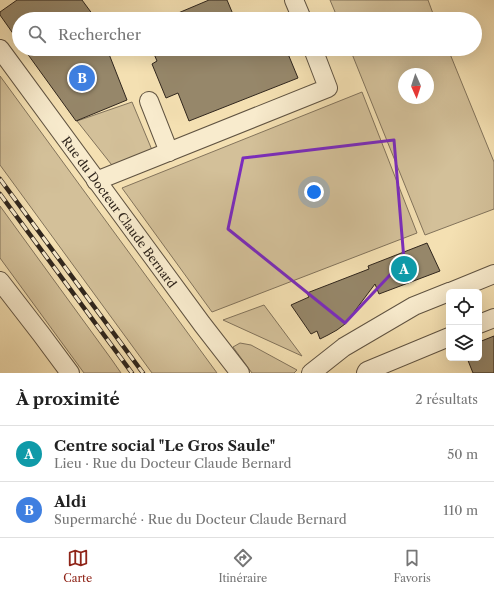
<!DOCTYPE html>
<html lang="fr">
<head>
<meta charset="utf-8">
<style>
  body { margin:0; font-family:"Libre Caslon Text",serif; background:#f6f6f6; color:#222 }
  .controls { position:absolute; right:12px; bottom:12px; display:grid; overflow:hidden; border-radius:6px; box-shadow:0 4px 16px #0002 }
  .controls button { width:36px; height:36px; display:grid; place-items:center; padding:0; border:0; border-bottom:1px solid #e0e0e0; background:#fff; color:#222; font:20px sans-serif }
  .compass { position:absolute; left:398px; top:68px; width:36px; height:36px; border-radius:50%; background:#fff; box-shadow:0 4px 16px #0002; rotate:177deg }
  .you { position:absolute; left:314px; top:192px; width:14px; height:14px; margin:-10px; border:3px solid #fff; border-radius:50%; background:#1a73e8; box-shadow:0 0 0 6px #1a73e833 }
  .badge { display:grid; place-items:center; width:26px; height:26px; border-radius:50%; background:#8f2418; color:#fff; font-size:13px; font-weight:700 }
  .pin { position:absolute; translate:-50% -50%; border:2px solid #fff; box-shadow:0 1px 4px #0006 }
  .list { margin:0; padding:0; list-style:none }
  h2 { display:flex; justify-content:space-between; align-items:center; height:52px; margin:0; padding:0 16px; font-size:17px }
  h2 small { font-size:13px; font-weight:400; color:#767676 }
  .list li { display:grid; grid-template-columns:26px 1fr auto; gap:12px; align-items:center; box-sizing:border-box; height:56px; padding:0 16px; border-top:1px solid #e0e0e0 }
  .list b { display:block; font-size:15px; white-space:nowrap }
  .list p { margin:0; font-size:13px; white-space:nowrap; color:#767676 }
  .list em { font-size:13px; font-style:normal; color:#767676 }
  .icon { flex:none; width:22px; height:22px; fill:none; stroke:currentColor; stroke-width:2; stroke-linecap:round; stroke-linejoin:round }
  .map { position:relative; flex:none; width:494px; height:373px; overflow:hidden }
  .search { position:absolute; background:#fff; box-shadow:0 4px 16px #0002; left:12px; right:12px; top:12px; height:44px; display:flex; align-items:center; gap:10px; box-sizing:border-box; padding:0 14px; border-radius:22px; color:#767676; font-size:15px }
  .sheet { height:164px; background:#fff }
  nav { display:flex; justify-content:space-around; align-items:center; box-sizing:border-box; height:56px; border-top:1px solid #e0e0e0; background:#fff; font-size:11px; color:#767676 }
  nav a { display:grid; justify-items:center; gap:2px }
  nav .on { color:#8f2418 }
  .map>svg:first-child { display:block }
  .green { fill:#d3c099; stroke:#82735b; fill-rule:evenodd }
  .building { fill:#96876a; stroke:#30261d }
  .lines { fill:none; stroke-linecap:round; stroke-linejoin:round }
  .minor-casing { stroke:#615442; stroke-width:20 }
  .minor { stroke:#f8ebcd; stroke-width:18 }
  .rail-casing { stroke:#30261d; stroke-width:4.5 }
  .rail { stroke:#f8ebcd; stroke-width:3; stroke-dasharray:9; stroke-linecap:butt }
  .marked { fill:none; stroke:#7b2cbf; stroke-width:3; stroke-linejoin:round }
  .labels { text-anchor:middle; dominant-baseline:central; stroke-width:3; stroke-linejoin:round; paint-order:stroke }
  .street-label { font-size:12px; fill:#30261d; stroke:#f8ebcd }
</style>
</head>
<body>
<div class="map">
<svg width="494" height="373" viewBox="0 0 494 373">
  <rect width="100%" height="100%" fill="#f4e0b2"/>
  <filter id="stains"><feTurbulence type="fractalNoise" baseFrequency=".005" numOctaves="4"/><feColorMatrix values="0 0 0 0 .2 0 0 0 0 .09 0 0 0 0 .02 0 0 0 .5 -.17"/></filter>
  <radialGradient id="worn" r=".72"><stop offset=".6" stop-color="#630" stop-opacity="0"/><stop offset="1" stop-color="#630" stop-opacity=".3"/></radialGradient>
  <g class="green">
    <polygon points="330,0 428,0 435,19 338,19"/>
    <path d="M350 49H448L494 162V209L425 235ZM404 74H428V98H404Z"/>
    <polygon points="0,76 217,373 152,373 0,165"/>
    <polygon points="362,92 417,233 212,312 122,188"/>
    <polygon points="132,102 152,150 115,169 77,121"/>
    <polygon points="0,206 112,360 121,373 84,373 0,258"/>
    <polygon points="264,305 302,356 223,320"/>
    <polygon points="240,343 251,345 297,370 294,373 252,373 233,347"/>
  </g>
  <g class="building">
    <polygon points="17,0 82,0 96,19 19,19 19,42 0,15 0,12"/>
    <polygon points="209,0 227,0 235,19 164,19"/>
    <polygon points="24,49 107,49 127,100 76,121"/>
    <polygon points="167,49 286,49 298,78 189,121 178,93 166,98 152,64 157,61 154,54"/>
    <polygon points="427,243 440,271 379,294 375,284 345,324 337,330 328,335 320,339 317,331 311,334 291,305 309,297 307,293 369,269 368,266"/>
    <polygon points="494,336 494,373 473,373 467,358 479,358 479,342"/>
  </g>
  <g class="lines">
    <defs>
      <g id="minor">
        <polyline points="294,0 302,19"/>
        <path id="s1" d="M0 49 202 324 240 373"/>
        <polyline points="149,101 169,152"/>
        <polyline points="96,181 328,88 313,49"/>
        <polyline points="0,281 41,334 70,373"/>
        <polyline points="450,292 494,274"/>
        <polyline points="479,324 494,318"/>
        <polyline points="311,373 344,347 414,306 449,292"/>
        <polyline points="366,373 367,371 449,337"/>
      </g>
    </defs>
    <use href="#minor" class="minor-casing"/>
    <use href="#minor" class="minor"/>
    <defs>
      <g id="rail">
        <polyline points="0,179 143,373"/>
        <polyline points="0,194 132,373"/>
      </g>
    </defs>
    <use href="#rail" class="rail-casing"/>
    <use href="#rail" class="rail"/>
  </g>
  <path class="marked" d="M394 140 404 260 345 323 228 229 243 158Z"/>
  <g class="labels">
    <g class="street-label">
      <text stroke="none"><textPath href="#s1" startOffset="202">Rue du Docteur Claude Bernard</textPath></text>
    </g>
  </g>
  <rect width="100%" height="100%" filter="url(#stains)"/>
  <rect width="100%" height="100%" fill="url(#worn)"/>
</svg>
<div class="controls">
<button><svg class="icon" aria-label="locate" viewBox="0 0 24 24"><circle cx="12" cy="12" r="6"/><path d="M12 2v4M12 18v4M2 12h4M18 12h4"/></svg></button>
<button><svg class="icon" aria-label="layers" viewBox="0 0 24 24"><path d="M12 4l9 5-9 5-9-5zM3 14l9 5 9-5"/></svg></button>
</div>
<svg class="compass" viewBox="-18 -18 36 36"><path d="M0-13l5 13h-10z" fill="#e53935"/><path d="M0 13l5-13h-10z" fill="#767676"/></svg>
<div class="you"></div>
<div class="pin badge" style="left:404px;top:269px;background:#0f9aa8">A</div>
<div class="pin badge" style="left:82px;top:78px;background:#3f7fe0">B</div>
<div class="search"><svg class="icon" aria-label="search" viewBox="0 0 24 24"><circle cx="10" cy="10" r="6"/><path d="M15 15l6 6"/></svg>Rechercher</div>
</div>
<section class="sheet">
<h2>À proximité<small>2 résultats</small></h2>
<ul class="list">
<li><span class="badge" style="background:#0f9aa8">A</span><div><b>Centre social &quot;Le Gros Saule&quot;</b><p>Lieu · Rue du Docteur Claude Bernard</p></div><em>50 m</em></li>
<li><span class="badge" style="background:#3f7fe0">B</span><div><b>Aldi</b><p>Supermarché · Rue du Docteur Claude Bernard</p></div><em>110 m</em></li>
</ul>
</section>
<nav>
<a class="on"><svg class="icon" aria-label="map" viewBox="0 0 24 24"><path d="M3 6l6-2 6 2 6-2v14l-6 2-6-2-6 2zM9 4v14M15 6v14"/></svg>Carte</a>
<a><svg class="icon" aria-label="directions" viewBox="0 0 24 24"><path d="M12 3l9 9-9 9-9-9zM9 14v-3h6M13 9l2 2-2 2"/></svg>Itinéraire</a>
<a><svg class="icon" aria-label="saved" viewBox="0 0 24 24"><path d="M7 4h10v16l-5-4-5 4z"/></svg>Favoris</a>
</nav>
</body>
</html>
